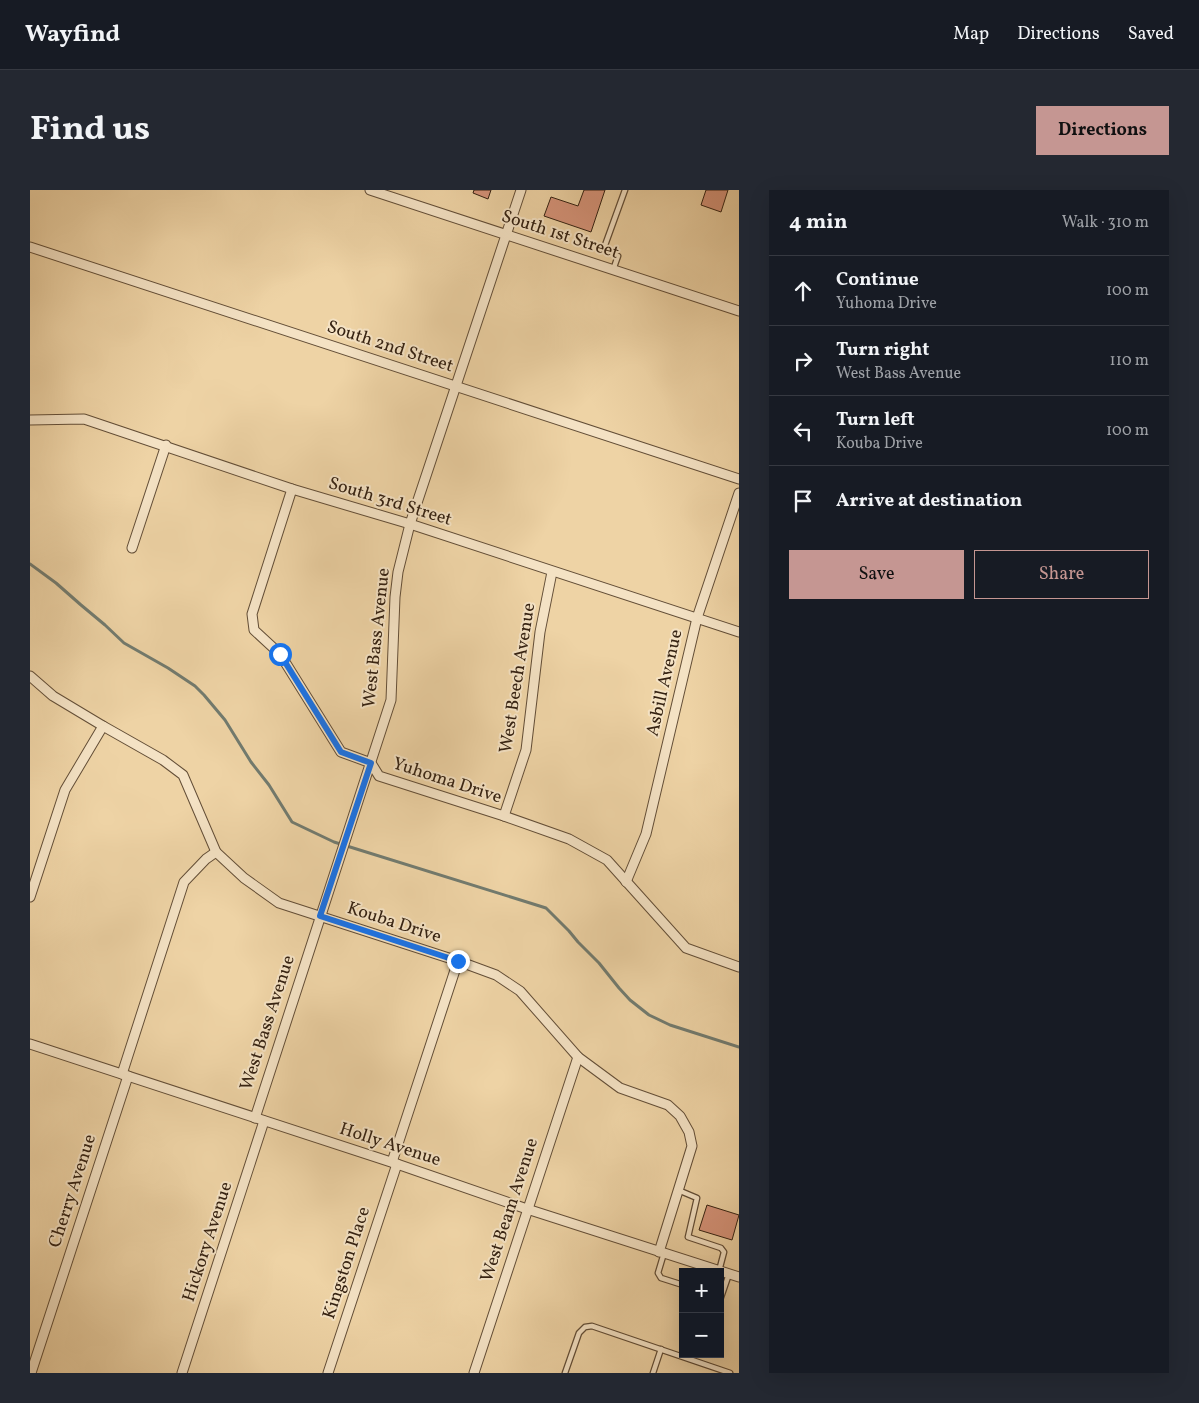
<!DOCTYPE html>
<html lang="en">
<head>
<meta charset="utf-8">
<style>
  body { margin:0; font-family:Vollkorn,serif; background:#242831; color:#f1f3f6 }
  .controls { position:absolute; right:15px; bottom:15px; display:grid; overflow:hidden; border-radius:0px; box-shadow:0 5px 20px #0002 }
  .controls button { width:45px; height:45px; display:grid; place-items:center; padding:0; border:0; border-bottom:1px solid #363941; background:#171b24; color:#f1f3f6; font:25px sans-serif }
  .stop { position:absolute; width:15px; height:15px; margin:-11px; border:4px solid #1a73e8; border-radius:50%; background:#fff }
  .stop.end { background:#1a73e8; border-color:#fff; box-shadow:0 1px 5px #0008 }
  .list { margin:0; padding:0; list-style:none }
  h2 { display:flex; justify-content:space-between; align-items:center; height:65px; margin:0; padding:0 20px; font-size:21px }
  h2 small { font-size:16px; font-weight:400; color:#9ea1a6 }
  .list li { display:grid; grid-template-columns:32px 1fr auto; gap:15px; align-items:center; box-sizing:border-box; height:70px; padding:0 20px; border-top:1px solid #363941 }
  .list b { display:block; font-size:19px; white-space:nowrap }
  .list p { margin:0; font-size:16px; white-space:nowrap; color:#9ea1a6 }
  .list em { font-size:16px; font-style:normal; color:#9ea1a6 }
  .actions { display:flex; gap:10px; padding:15px 20px }
  .actions a { flex:1; padding:11px 0; border:1px solid #c59692; border-radius:0px; text-align:center; font-size:18px; color:#c59692 }
  .actions .main { background:#c59692; color:#111 }
  .icon { flex:none; width:28px; height:28px; fill:none; stroke:currentColor; stroke-width:2; stroke-linecap:round; stroke-linejoin:round }
  .map { position:relative; flex:none; width:709px; height:1183px; overflow:hidden; border-radius:0px }
  header { display:flex; align-items:center; gap:30px; box-sizing:border-box; height:70px; padding:0 25px; background:#171b24; border-bottom:1px solid #363941 }
  header strong { font-size:24px }
  nav { display:flex; gap:28px; margin-inline-start:auto; font-size:18px }
  .intro { display:flex; align-items:center; justify-content:space-between; box-sizing:border-box; height:120px; padding:0 30px }
  h1 { margin:0; font-size:35px }
  .button { padding:12px 22px; border-radius:0px; background:#c59692; color:#111; font-size:18px; font-weight:700 }
  main { display:flex; gap:30px; padding:0 30px }
  aside { flex:1; background:#171b24; border-radius:0px; box-shadow:0 5px 20px #0002 }
  .map>svg:first-child { display:block }
  .lines { fill:none; stroke-linecap:round; stroke-linejoin:round }
  .stream { stroke:#727b6f; stroke-width:3 }
  .building { fill:#d6947a; stroke:#352212 }
  .lane-casing { stroke:#634e37; stroke-width:7 }
  .street-casing { stroke:#634e37; stroke-width:11 }
  .lane { stroke:#f4e2c4; stroke-width:4.5 }
  .street { stroke:#f4e2c4; stroke-width:9 }
  .route { stroke:#1a73e8; stroke-width:6 }
  .labels { text-anchor:middle; dominant-baseline:central; stroke-width:4; stroke-linejoin:round; paint-order:stroke }
  .street-label { font-size:18px; fill:#352212; stroke:#f4e2c4 }
</style>
</head>
<body>
<header>
<strong>Wayfind</strong>
<nav><a>Map</a><a>Directions</a><a>Saved</a></nav>
</header>
<div class="intro"><h1>Find us</h1><a class="button">Directions</a></div>
<main>
<div class="map">
<svg width="709" height="1183" viewBox="0 0 709 1183">
  <rect width="100%" height="100%" fill="#eed3a5"/>
  <filter id="stains"><feTurbulence type="fractalNoise" baseFrequency=".004" numOctaves="4"/><feColorMatrix values="0 0 0 0 .2 0 0 0 0 .09 0 0 0 0 .02 0 0 0 .5 -.17"/></filter>
  <radialGradient id="worn" r=".72"><stop offset=".6" stop-color="#630" stop-opacity="0"/><stop offset="1" stop-color="#630" stop-opacity=".3"/></radialGradient>
  <g class="lines">
    <polyline class="stream" points="0,374 26,393 51,415 75,435 94,453 138,478 165,496 174,505 195,530 221,572 239,595 262,632 304,652 516,718 539,741 548,752 569,773 589,798 600,810 619,825 640,835 709,857"/>
  </g>
  <g class="building">
    <polygon points="444,0 461,0 458,9 443,3"/>
    <polygon points="554,0 575,0 561,42 514,26 521,7 548,16"/>
    <polygon points="676,0 698,0 691,22 671,15"/>
    <polygon points="677,1015 709,1025 702,1050 669,1040"/>
  </g>
  <g class="lines">
    <defs>
      <g id="lane">
        <polyline points="583,80 588,66 574,58 595,0"/>
        <polyline points="648,1000 667,1008 658,1047 691,1058 694,1062 689,1081"/>
        <polyline points="634,1063 628,1083 631,1088 653,1095"/>
        <polyline points="690,1110 699,1084"/>
        <polyline points="535,1183 549,1143 555,1137 562,1136 700,1183"/>
        <polyline points="623,1183 631,1159"/>
      </g>
      <g id="street">
        <polyline points="340,0 709,121"/>
        <polyline points="0,57 709,289"/>
        <polyline points="0,230 54,229 262,299 380,334 709,442"/>
        <polyline points="262,299 222,424 224,440 250,464 311,562 341,573 349,586 474,626 539,649 577,670 656,758 709,777"/>
        <polyline points="102,358 136,255"/>
        <polyline points="0,486 23,506 73,536 133,570 153,585 186,662 214,688 249,713 428,771 466,785 490,801 548,867 590,898 638,915 650,926 659,942 662,956 629,1062"/>
        <polyline points="474,626 496,560 510,442 522,382"/>
        <polyline points="596,692 616,644 667,428 709,303"/>
        <polyline points="0,707 35,600 73,536"/>
        <polyline points="0,854 367,974 497,1019 709,1087"/>
        <polyline points="92,884 154,692 176,669 186,662"/>
        <polyline points="225,928 361,510 365,407 368,382 380,334 491,0"/>
        <polyline points="362,972 428,771"/>
        <polyline points="1,1183 98,886"/>
        <polyline points="152,1183 234,931"/>
        <polyline points="298,1183 367,974"/>
        <polyline points="444,1183 548,867"/>
      </g>
    </defs>
    <use href="#lane" class="lane-casing"/>
    <use href="#street" class="street-casing"/>
    <use href="#lane" class="lane"/>
    <use href="#street" class="street"/>
  </g>
  <g class="lines">
    <polyline class="route" points="250,464 311,562 341,573 290,726 428,771"/>
  </g>
  <g class="labels">
    <g class="street-label">
      <text transform="translate(530 45) rotate(18)">South 1st Street</text>
      <text transform="translate(360 157) rotate(18)">South 2nd Street</text>
      <text transform="translate(360 312) rotate(17)">South 3rd Street</text>
      <text transform="translate(347 448) rotate(-84)">West Bass Avenue</text>
      <text transform="translate(488 488) rotate(-81)">West Beech Avenue</text>
      <text transform="translate(635 493) rotate(-77)">Asbill Avenue</text>
      <text transform="translate(417 591) rotate(18)">Yuhoma Drive</text>
      <text transform="translate(364 733) rotate(18)">Kouba Drive</text>
      <text transform="translate(238 833) rotate(-72)">West Bass Avenue</text>
      <text transform="translate(360 955) rotate(18)">Holly Avenue</text>
      <text transform="translate(43 1001) rotate(-72)">Cherry Avenue</text>
      <text transform="translate(480 1020) rotate(-72)">West Beam Avenue</text>
      <text transform="translate(178 1052) rotate(-72)">Hickory Avenue</text>
      <text transform="translate(317 1073) rotate(-72)">Kingston Place</text>
    </g>
  </g>
  <rect width="100%" height="100%" filter="url(#stains)"/>
  <rect width="100%" height="100%" fill="url(#worn)"/>
</svg>
<div class="controls">
<button>+</button>
<button>−</button>
</div>
<div class="stop" style="left:250px;top:464px"></div>
<div class="stop end" style="left:428px;top:771px"></div>
</div>
<aside>
<h2>4 min<small>Walk · 310 m</small></h2>
<ul class="list">
<li><svg class="icon" aria-label="ahead" viewBox="0 0 24 24"><path d="M12 20V5M6 11l6-6 6 6"/></svg><div><b>Continue</b><p>Yuhoma Drive</p></div><em>100 m</em></li>
<li><svg class="icon" aria-label="right" viewBox="0 0 24 24"><path d="M7 20v-9h11M14 6l5 5-5 5"/></svg><div><b>Turn right</b><p>West Bass Avenue</p></div><em>110 m</em></li>
<li><svg class="icon" aria-label="left" viewBox="0 0 24 24"><path d="M17 20v-9H6M10 6l-5 5 5 5"/></svg><div><b>Turn left</b><p>Kouba Drive</p></div><em>100 m</em></li>
<li><svg class="icon" aria-label="arrive" viewBox="0 0 24 24"><path d="M6 21V4h12l-3 4 3 4H6"/></svg><div><b>Arrive at destination</b></div></li>
</ul>
<div class="actions"><a class="main">Save</a><a>Share</a></div>
</aside>
</main>
</body>
</html>
